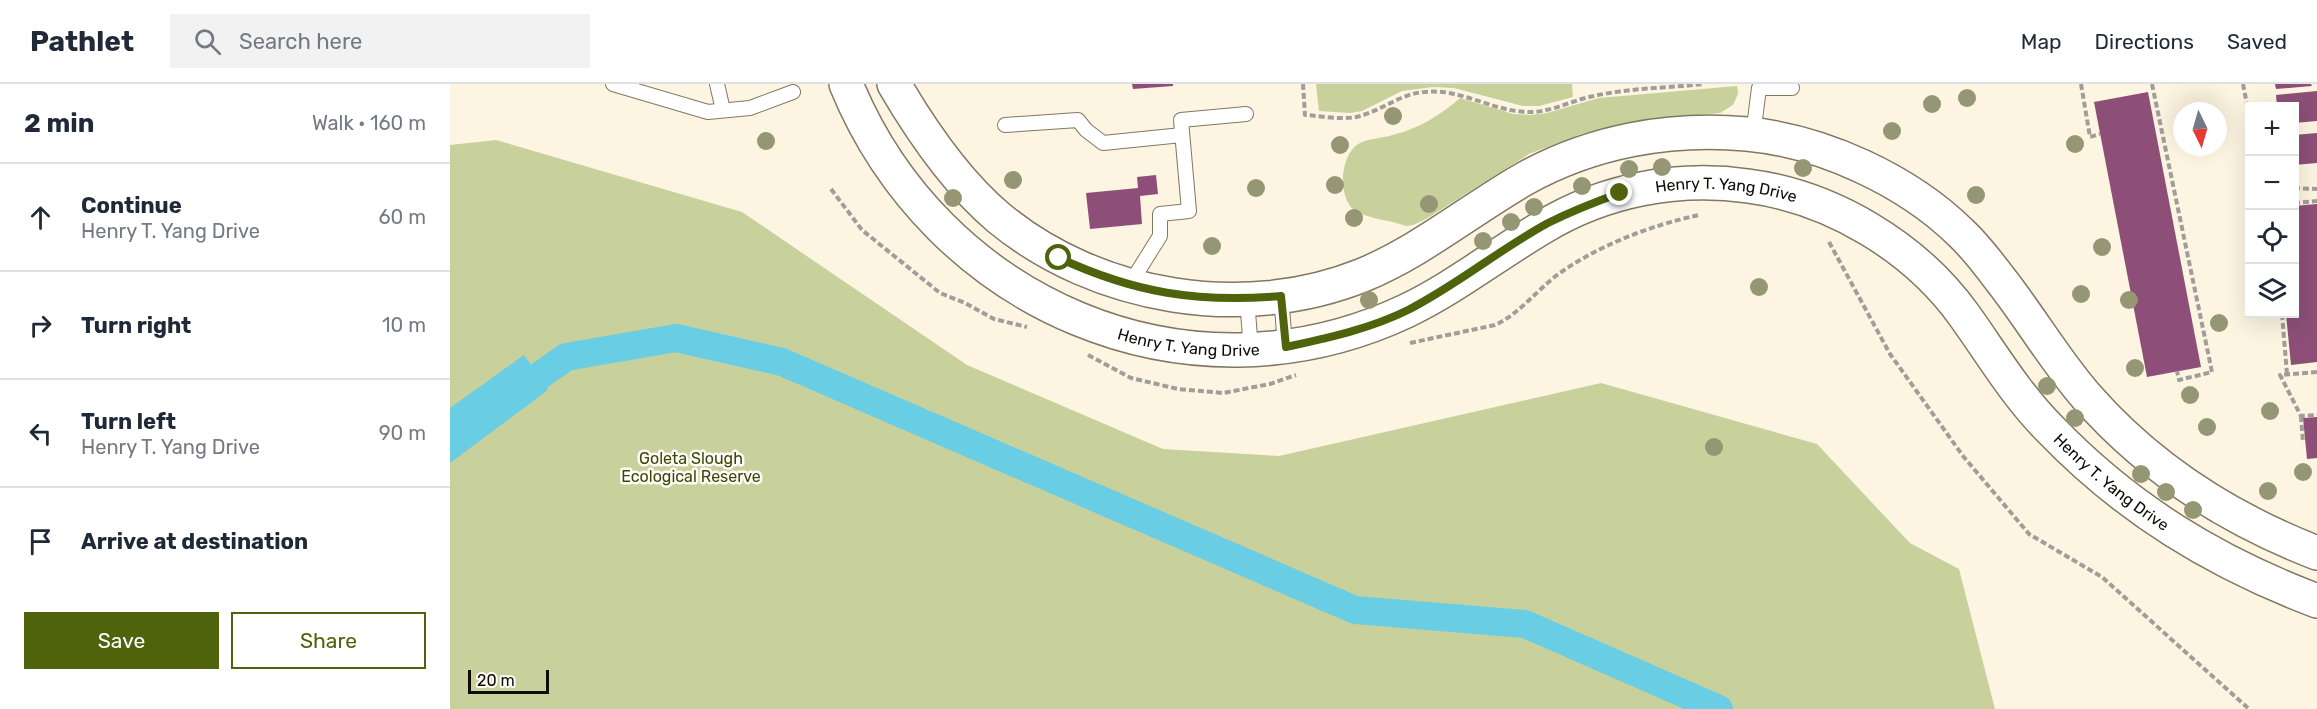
<!DOCTYPE html>
<html lang="en">
<head>
<meta charset="utf-8">
<style>
  body { margin:0; font-family:Rubik,sans-serif; background:#f2f2f3; color:#1f2937 }
  .controls { position:absolute; right:18px; top:18px; display:grid; overflow:hidden; border-radius:0px; box-shadow:0 6px 24px #0002 }
  .controls button { width:54px; height:54px; display:grid; place-items:center; padding:0; border:0; border-bottom:2px solid #e0e1e3; background:#fff; color:#1f2937; font:30px sans-serif }
  .compass { position:absolute; left:1723px; top:18px; width:54px; height:54px; border-radius:50%; background:#fff; box-shadow:0 6px 24px #0002; rotate:175deg }
  .scale { position:absolute; left:18px; bottom:15px; width:81px; box-sizing:border-box; padding-left:6px; border:3px solid #0f0b05; border-top:0; font-size:16px; line-height:21px; white-space:nowrap; color:#0f0b05; -webkit-text-stroke:4px #fefcf7; paint-order:stroke }
  .stop { position:absolute; width:18px; height:18px; margin:-14px; border:4px solid #4f630d; border-radius:50%; background:#fff }
  .stop.end { background:#4f630d; border-color:#fff; box-shadow:0 2px 6px #0008 }
  .list { margin:0; padding:0; list-style:none }
  h2 { display:flex; justify-content:space-between; align-items:center; height:78px; margin:0; padding:0 24px; font-size:26px }
  h2 small { font-size:20px; font-weight:400; color:#747a83 }
  .list li { display:grid; grid-template-columns:39px 1fr auto; gap:18px; align-items:center; box-sizing:border-box; height:108px; padding:0 24px; border-top:2px solid #e0e1e3 }
  .list b { display:block; font-size:22px; white-space:nowrap }
  .list p { margin:0; font-size:20px; white-space:nowrap; color:#747a83 }
  .list em { font-size:20px; font-style:normal; color:#747a83 }
  .actions { display:flex; gap:12px; padding:18px 24px }
  .actions a { flex:1; padding:14px 0; border:2px solid #4f630d; border-radius:0px; text-align:center; font-size:21px; color:#4f630d }
  .actions .main { background:#4f630d; color:#fff }
  .icon { flex:none; width:33px; height:33px; fill:none; stroke:currentColor; stroke-width:2; stroke-linecap:round; stroke-linejoin:round }
  .map { position:relative; flex:none; width:1867px; height:625px; overflow:hidden }
  header { display:flex; align-items:center; gap:36px; box-sizing:border-box; height:84px; padding:0 30px; background:#fff; border-bottom:2px solid #e0e1e3 }
  header strong { font-size:28px }
  nav { display:flex; gap:33px; margin-inline-start:auto; font-size:21px }
  .search { width:420px; height:54px; background:#f2f2f3; display:flex; align-items:center; gap:15px; box-sizing:border-box; padding:0 21px; border-radius:0px; color:#747a83; font-size:22px }
  main { display:flex }
  aside { flex:1; background:#fff }
  .map>svg:first-child { display:block }
  .built { fill:#fdf4e1; fill-rule:evenodd }
  .green { fill:#c8d09b }
  .water { fill:#69cde4 }
  .lines { fill:none; stroke-linecap:round; stroke-linejoin:round }
  .canal { stroke:#69cde4; stroke-width:28 }
  .building { fill:#8d4f77 }
  .service-casing { stroke:#827862; stroke-width:16 }
  .secondary-casing { stroke:#827862; stroke-width:36 }
  .path { stroke:#a19e99; stroke-width:4; stroke-dasharray:6 3; stroke-linecap:butt }
  .service { stroke:#fff; stroke-width:14 }
  .secondary { stroke:#fff; stroke-width:33 }
  .tree { fill:#959774 }
  .route { stroke:#4f630d; stroke-width:8 }
  .labels { text-anchor:middle; dominant-baseline:central; stroke-width:5; stroke-linejoin:round; paint-order:stroke }
  .street-label { font-size:16px; fill:#0f0b05; stroke:#fefcf7 }
  .park-label { font-size:16px; fill:#3f4408; stroke:#fefcf7 }
</style>
</head>
<body>
<header>
<strong>Pathlet</strong>
<div class="search"><svg class="icon" aria-label="search" viewBox="0 0 24 24"><circle cx="10" cy="10" r="6"/><path d="M15 15l6 6"/></svg>Search here</div>
<nav><a>Map</a><a>Directions</a><a>Saved</a></nav>
</header>
<main>
<aside>
<h2>2 min<small>Walk · 160 m</small></h2>
<ul class="list">
<li><svg class="icon" aria-label="ahead" viewBox="0 0 24 24"><path d="M12 20V5M6 11l6-6 6 6"/></svg><div><b>Continue</b><p>Henry T. Yang Drive</p></div><em>60 m</em></li>
<li><svg class="icon" aria-label="right" viewBox="0 0 24 24"><path d="M7 20v-9h11M14 6l5 5-5 5"/></svg><div><b>Turn right</b></div><em>10 m</em></li>
<li><svg class="icon" aria-label="left" viewBox="0 0 24 24"><path d="M17 20v-9H6M10 6l-5 5 5 5"/></svg><div><b>Turn left</b><p>Henry T. Yang Drive</p></div><em>90 m</em></li>
<li><svg class="icon" aria-label="arrive" viewBox="0 0 24 24"><path d="M6 21V4h12l-3 4 3 4H6"/></svg><div><b>Arrive at destination</b></div></li>
</ul>
<div class="actions"><a class="main">Save</a><a>Share</a></div>
</aside>
<div class="map">
<svg width="1867" height="625" viewBox="0 0 1867 625">
  <rect width="100%" height="100%" fill="#fefcf7"/>
  <path class="built" d="M0 0H1867V625H1545L1509 485 1461 459 1367 360 1151 299 829 372 713 365 517 281 292 128 46 56 0 61ZM1800 22H1844V230H1800ZM1732 27H1768V63H1732Z"/>
  <g class="green">
    <polygon points="866,0 1122,0 1123,13 1089,22 1073,22 1004,4 983,3 952,7 912,27 900,29 869,27"/>
    <path d="M1287 2 1288 10 1283 21 1270 29 1186 37 1131 50 1079 70 976 135 963 141 956 142C940 136 921 135 907 128 886 116 890 69 910 59 921 54 935 54 946 50 970 44 992 30 1010 14L1063 30 1081 31 1097 29 1149 14Z"/>
    <polygon points="46,56 292,128 517,281 713,365 829,372 1151,299 1367,360 1460,459 1509,485 1545,625 0,625 0,61"/>
  </g>
  <polygon class="water" points="74,271 98,306 0,379 0,324"/>
  <g class="lines">
    <polyline class="canal" points="0,355 116,273 226,254 332,278 905,526 1075,540 1269,625"/>
  </g>
  <g class="building">
    <polygon points="682,0 723,0 723,2 683,5"/>
    <polygon points="1825,0 1861,0 1862,2 1826,5"/>
    <polygon points="1867,7 1867,37 1844,39 1844,22 1827,22 1826,11"/>
    <polygon points="1698,8 1751,283 1697,293 1644,18"/>
    <polygon points="1867,49 1867,79 1844,81 1844,51"/>
    <polygon points="706,91 708,110 690,112 692,140 640,145 636,109 688,104 687,93"/>
    <polygon points="1867,120 1867,278 1841,281 1836,230 1844,230 1844,122"/>
    <polygon points="1867,333 1867,374 1857,375 1853,334"/>
  </g>
  <g class="lines">
    <defs>
      <g id="service">
        <polyline points="163,0 258,28 300,24 343,8"/>
        <polyline points="267,0 273,26"/>
        <polyline points="555,41 628,36 636,46 653,59 732,51"/>
        <polyline points="1303,51 1309,4 1342,4"/>
        <polyline points="680,200 710,152 710,130 739,127 731,36 796,30"/>
        <polyline points="831,212 835,261"/>
        <polyline points="797,215 801,266"/>
      </g>
      <g id="secondary">
        <path id="s1" d="M396 0C486 220 737 330 956 227 1004 204 1047 170 1093 143 1154 106 1227 92 1298 102 1382 113 1465 163 1514 231 1542 270 1566 311 1600 345 1677 425 1764 478 1867 517"/>
        <path d="M444 0C472 48 506 98 549 134 647 215 794 239 913 191 971 167 1020 126 1074 95 1142 57 1220 43 1297 50 1372 57 1457 96 1511 149 1525 162 1538 179 1550 195 1580 233 1604 275 1636 312 1699 384 1779 435 1867 469"/>
      </g>
    </defs>
    <use href="#service" class="service-casing"/>
    <use href="#secondary" class="secondary-casing"/>
    <g class="path">
      <path d="M853 0 855 31C871 32 890 36 906 33 930 28 949 10 974 8 1010 4 1042 27 1077 28 1101 29 1122 16 1144 12 1179 4 1218 4 1254 0"/>
      <polyline points="1631,0 1640,53 1650,50"/>
      <polyline points="1702,0 1762,288 1729,296 1727,287"/>
      <polyline points="1793,0 1800,36"/>
      <polyline points="1844,104 1867,105"/>
      <polyline points="381,105 412,146 490,209 515,219 544,235 577,243"/>
      <polyline points="1844,119 1867,117"/>
      <polyline points="1379,158 1440,270 1513,372 1579,450 1652,493 1799,625"/>
      <polyline points="1832,230 1837,290"/>
      <path d="M960 259 1045 241C1067 231 1083 211 1102 195 1141 164 1201 141 1249 131"/>
      <polyline points="638,271 681,294 728,305 773,309 820,300 846,291"/>
      <polyline points="1867,288 1830,291 1851,332 1867,331"/>
      <polyline points="1851,332 1853,359"/>
    </g>
    <use href="#service" class="service"/>
    <use href="#secondary" class="secondary"/>
  </g>
  <g class="tree">
    <circle cx="1517" cy="14" r="9"/>
    <circle cx="1482" cy="20" r="9"/>
    <circle cx="943" cy="32" r="9"/>
    <circle cx="1442" cy="47" r="9"/>
    <circle cx="316" cy="57" r="9"/>
    <circle cx="1625" cy="60" r="9"/>
    <circle cx="890" cy="61" r="9"/>
    <circle cx="1212" cy="83" r="9"/>
    <circle cx="1353" cy="84" r="9"/>
    <circle cx="1179" cy="85" r="9"/>
    <circle cx="563" cy="96" r="9"/>
    <circle cx="885" cy="101" r="9"/>
    <circle cx="1132" cy="102" r="9"/>
    <circle cx="806" cy="104" r="9"/>
    <circle cx="1526" cy="111" r="9"/>
    <circle cx="503" cy="114" r="9"/>
    <circle cx="979" cy="120" r="9"/>
    <circle cx="1084" cy="123" r="9"/>
    <circle cx="904" cy="134" r="9"/>
    <circle cx="1061" cy="138" r="9"/>
    <circle cx="1033" cy="157" r="9"/>
    <circle cx="762" cy="162" r="9"/>
    <circle cx="1652" cy="163" r="9"/>
    <circle cx="1309" cy="203" r="9"/>
    <circle cx="1631" cy="210" r="9"/>
    <circle cx="919" cy="216" r="9"/>
    <circle cx="1679" cy="216" r="9"/>
    <circle cx="1769" cy="239" r="9"/>
    <circle cx="1685" cy="284" r="9"/>
    <circle cx="1597" cy="302" r="9"/>
    <circle cx="1740" cy="311" r="9"/>
    <circle cx="1820" cy="327" r="9"/>
    <circle cx="1625" cy="334" r="9"/>
    <circle cx="1757" cy="343" r="9"/>
    <circle cx="1264" cy="363" r="9"/>
    <circle cx="1853" cy="388" r="9"/>
    <circle cx="1691" cy="390" r="9"/>
    <circle cx="1818" cy="407" r="9"/>
    <circle cx="1716" cy="408" r="9"/>
    <circle cx="1743" cy="426" r="9"/>
  </g>
  <g class="lines">
    <path class="route" d="M609 174C685 209 747 219 831 212L836 263C877 254 920 245 958 226 1007 201 1050 165 1098 139 1122 127 1145 118 1170 109"/>
  </g>
  <g class="labels">
    <g class="street-label">
      <text stroke="none"><textPath href="#s1" startOffset="1029">Henry T. Yang Drive</textPath></text>
      <text stroke="none"><textPath href="#s1" startOffset="453">Henry T. Yang Drive</textPath></text>
      <text stroke="none"><textPath href="#s1" startOffset="1533">Henry T. Yang Drive</textPath></text>
    </g>
    <g class="park-label">
      <text x="241" y="374">Goleta Slough<tspan x="241" dy="18">Ecological Reserve</tspan></text>
    </g>
  </g>
</svg>
<div class="controls">
<button>+</button>
<button>−</button>
<button><svg class="icon" aria-label="locate" viewBox="0 0 24 24"><circle cx="12" cy="12" r="6"/><path d="M12 2v4M12 18v4M2 12h4M18 12h4"/></svg></button>
<button><svg class="icon" aria-label="layers" viewBox="0 0 24 24"><path d="M12 4l9 5-9 5-9-5zM3 14l9 5 9-5"/></svg></button>
</div>
<svg class="compass" viewBox="-18 -18 36 36"><path d="M0-13l5 13h-10z" fill="#e53935"/><path d="M0 13l5-13h-10z" fill="#747a83"/></svg>
<div class="scale">20 m</div>
<div class="stop" style="left:609px;top:174px"></div>
<div class="stop end" style="left:1170px;top:109px"></div>
</div>
</main>
</body>
</html>
